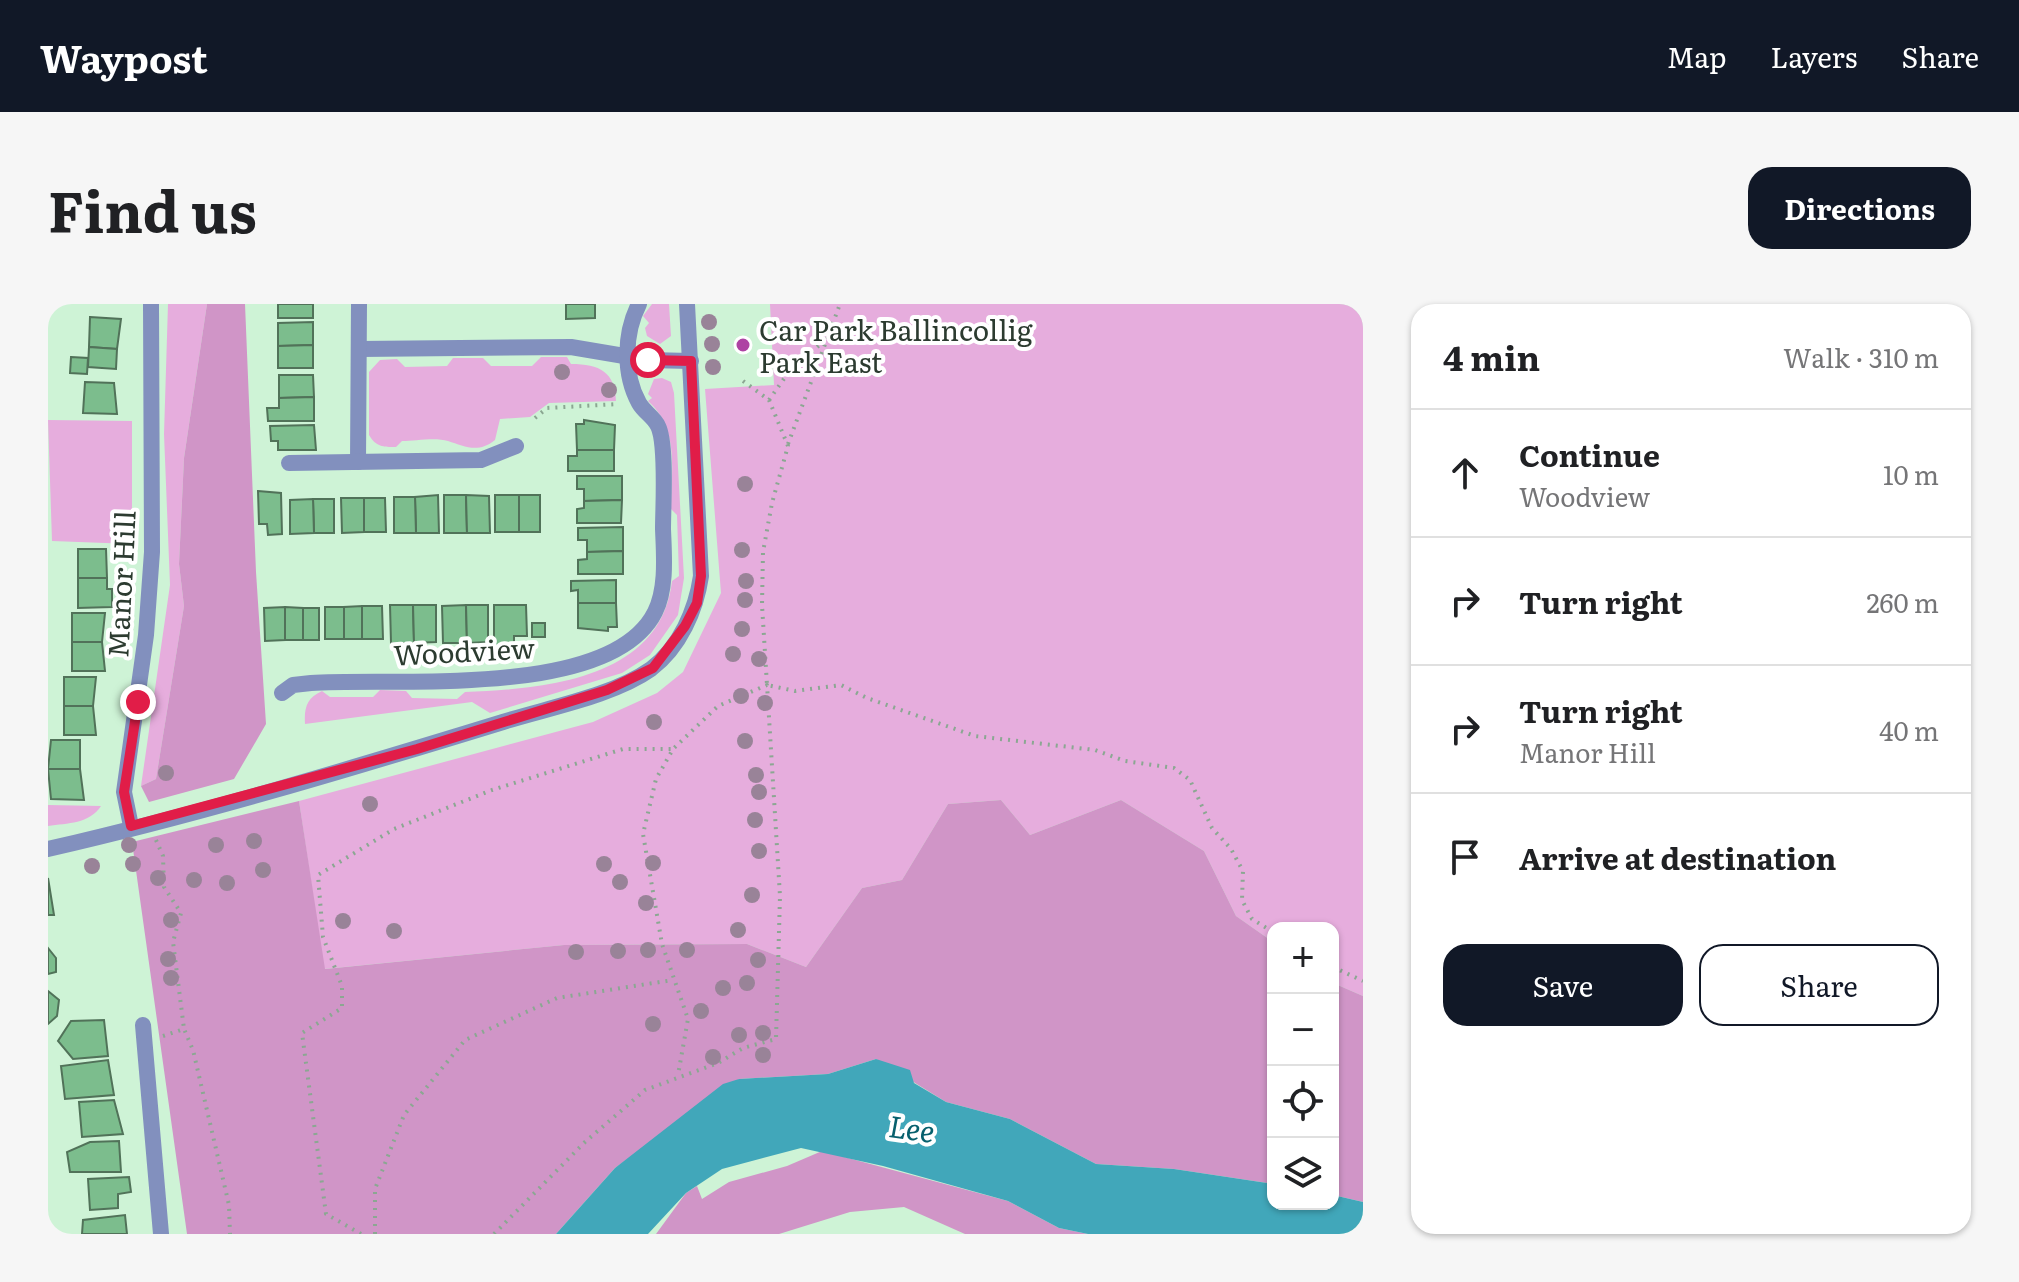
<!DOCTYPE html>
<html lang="en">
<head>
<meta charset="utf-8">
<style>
  body { margin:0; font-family:Literata,serif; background:#f6f6f6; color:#202124 }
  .controls { position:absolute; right:24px; bottom:24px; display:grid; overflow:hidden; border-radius:16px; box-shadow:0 2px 6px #0004 }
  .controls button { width:72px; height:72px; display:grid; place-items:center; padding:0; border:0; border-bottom:2px solid #e0e0e0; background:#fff; color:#202124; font:40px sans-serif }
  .stop { position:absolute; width:24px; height:24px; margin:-18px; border:6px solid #e11d48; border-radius:50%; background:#fff }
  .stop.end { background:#e11d48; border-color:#fff; box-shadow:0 2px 8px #0008 }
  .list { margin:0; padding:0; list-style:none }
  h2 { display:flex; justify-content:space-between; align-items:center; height:104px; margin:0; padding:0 32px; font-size:34px }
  h2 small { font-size:26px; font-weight:400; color:#757577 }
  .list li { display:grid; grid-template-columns:52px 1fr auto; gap:24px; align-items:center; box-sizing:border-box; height:128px; padding:0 32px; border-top:2px solid #e0e0e0 }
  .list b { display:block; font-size:30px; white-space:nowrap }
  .list p { margin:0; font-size:26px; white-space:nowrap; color:#757577 }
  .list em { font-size:26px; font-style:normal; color:#757577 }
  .actions { display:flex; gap:16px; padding:24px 32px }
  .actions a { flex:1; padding:18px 0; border:2px solid #111827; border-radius:24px; text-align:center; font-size:28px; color:#111827 }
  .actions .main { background:#111827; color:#fff }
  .icon { flex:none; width:44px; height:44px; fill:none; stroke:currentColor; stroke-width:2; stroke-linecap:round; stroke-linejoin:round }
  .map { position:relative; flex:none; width:1315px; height:930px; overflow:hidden; border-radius:24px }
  header { display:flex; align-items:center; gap:48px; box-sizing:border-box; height:112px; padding:0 40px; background:#111827; color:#fff }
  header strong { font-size:38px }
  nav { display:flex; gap:44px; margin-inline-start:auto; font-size:28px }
  .intro { display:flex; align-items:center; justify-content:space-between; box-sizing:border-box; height:192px; padding:0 48px }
  h1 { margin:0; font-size:56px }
  .button { padding:20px 36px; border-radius:24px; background:#111827; color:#fff; font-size:28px; font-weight:700 }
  main { display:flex; gap:48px; padding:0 48px }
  aside { flex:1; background:#fff; border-radius:24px; box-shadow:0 2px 6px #0004 }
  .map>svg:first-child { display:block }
  .green { fill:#e6addd }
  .forest { fill:#d095c7 }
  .water { fill:#41a7ba }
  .building { fill:#7cbd8d; stroke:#517259; stroke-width:2 }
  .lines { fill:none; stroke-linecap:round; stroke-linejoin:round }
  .path { stroke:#8ba792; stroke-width:4; stroke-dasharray:2 6; stroke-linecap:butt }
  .minor { stroke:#8290be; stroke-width:16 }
  .tree { fill:#998398 }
  .route { stroke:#e11d48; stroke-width:10 }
  .poi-dot { fill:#ae43a3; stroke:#fff; stroke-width:3 }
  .labels { text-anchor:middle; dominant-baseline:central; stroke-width:8; stroke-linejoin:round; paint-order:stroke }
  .poi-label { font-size:28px; fill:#2c3b30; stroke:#fff; text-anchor:start }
  .street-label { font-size:28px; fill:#2c3b30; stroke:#fff }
  .water-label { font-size:30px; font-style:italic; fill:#07606d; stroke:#fff }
</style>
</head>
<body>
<header>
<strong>Waypost</strong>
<nav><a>Map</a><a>Layers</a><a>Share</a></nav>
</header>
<div class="intro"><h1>Find us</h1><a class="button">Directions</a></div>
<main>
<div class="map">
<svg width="1315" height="930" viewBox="0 0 1315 930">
  <rect width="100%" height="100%" fill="#cef3d6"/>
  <g class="green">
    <polygon points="120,0 159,0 136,154 131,260 136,302 108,475 93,482 122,281 116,130"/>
    <polygon points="604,0 621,0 623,32 612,40 599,32 597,24 601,19 595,12"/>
    <polygon points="722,0 1315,0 1315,692 1285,679 1285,624 1225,624 1225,638 1188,612 1156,547 1073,496 982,531 953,496 900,500 854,576 814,584 758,663 699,640 516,641 276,665 251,497 545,418 609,389 635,368 673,289 657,85 726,81"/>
    <path d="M493 53H519L523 60C552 60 567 68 568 97L501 99 482 113 452 115 447 136C430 150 416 142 400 137 387 133 367 137 354 137L348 143C335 143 328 143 321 131V68L332 56 349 55 357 63 399 62 405 54H435L443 62H484Z"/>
    <path d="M614 74 623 78 626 89 636 274 630 311 602 351 574 369 442 409 424 398 257 420C256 403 259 394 274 387L282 393H325L332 386 358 387 364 394 409 395 417 388C497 385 613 375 624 277L631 272 629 211 623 205C623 167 632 125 600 97L604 94 600 90 606 75Z"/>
    <polygon points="0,116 84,117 84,240 4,237"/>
    <path d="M0 501 53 502C41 520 20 519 0 522Z"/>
  </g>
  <g class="forest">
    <polygon points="159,0 197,0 208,268 218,420 186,475 101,498 93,482 108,475 136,302 131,260 136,154"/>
    <polygon points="953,496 982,531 1073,496 1156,547 1188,612 1225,638 1225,880 1126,865 1048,860 962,815 898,798 828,755 780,770 691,775 567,864 508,930 139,930 84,538 251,497 277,665 516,641 699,640 758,663 814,584 854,576 900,500"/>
    <polygon points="1285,679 1315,692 1315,898 1285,891"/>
    <polygon points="774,847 960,897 1011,924 1040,930 917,930 856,903 802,908 731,930 608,930 638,889 649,882 654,895 681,878 739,862"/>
  </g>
  <polygon class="water" points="828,755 862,766 866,779 898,798 962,815 1048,860 1126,865 1225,880 1225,900 1285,900 1285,891 1315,898 1315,930 1040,930 1011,924 960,897 835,862 753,844 674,865 638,889 600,930 508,930 567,864 675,780 691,775 780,770"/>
  <g class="building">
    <rect x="230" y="0" width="35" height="14"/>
    <polygon points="518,0 547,0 547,14 518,15"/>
    <polygon points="42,13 73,15 69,45 41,43"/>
    <polygon points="265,18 265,41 230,42 230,19"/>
    <polygon points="265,41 265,64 230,64 230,42"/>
    <polygon points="41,43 69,45 68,65 40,63"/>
    <polygon points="23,53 40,54 39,70 22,69"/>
    <polygon points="231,71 265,71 266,93 231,94"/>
    <polygon points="37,78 66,79 69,110 35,109"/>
    <polygon points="266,93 266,117 220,117 219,104 231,104 231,94"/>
    <polygon points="536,116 567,121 566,146 529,146 528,120 536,120"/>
    <polygon points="266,121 268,146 230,146 230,137 223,137 222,122"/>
    <polygon points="529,146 566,146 566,167 520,167 520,152 529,152"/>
    <polygon points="529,172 574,172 574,196 536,197 536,185 529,185"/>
    <polygon points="210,187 233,189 234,230 220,231 219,220 211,220"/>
    <polygon points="390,191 391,229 368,229 367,193"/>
    <polygon points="396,191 418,191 419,229 396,229"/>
    <polygon points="418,191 441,192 442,229 419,229"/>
    <rect x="447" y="191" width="24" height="37"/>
    <rect x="471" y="191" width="21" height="37"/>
    <polygon points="346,193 367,193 368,229 346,229"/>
    <polygon points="293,194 316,194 316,228 294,229"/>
    <polygon points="316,194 337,194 338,228 316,228"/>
    <polygon points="265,195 286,195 286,229 266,229"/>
    <polygon points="265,195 266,229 242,230 242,196"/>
    <polygon points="574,196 573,219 529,219 529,205 536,204 536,197"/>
    <polygon points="575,223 575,247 539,248 539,236 530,236 530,224"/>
    <polygon points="30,245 58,245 59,274 30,274"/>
    <polygon points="575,247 575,270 530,270 530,256 539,255 539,248"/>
    <polygon points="30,274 59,274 59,285 64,285 64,303 30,304"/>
    <polygon points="568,276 568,299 530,299 530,286 523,287 523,277"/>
    <polygon points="530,299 568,299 569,323 560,323 560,327 530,324"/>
    <polygon points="342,301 365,301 366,339 343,339"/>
    <polygon points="365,301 388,301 388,338 366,339"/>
    <polygon points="418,301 419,339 395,339 394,302"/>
    <polygon points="418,301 440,301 440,338 419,339"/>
    <polygon points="446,301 478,301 479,332 466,332 466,341 446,342"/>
    <polygon points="314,302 314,335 296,335 296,303"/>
    <polygon points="314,302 334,302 335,335 314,335"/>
    <polygon points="237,303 237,336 217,337 216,304"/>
    <polygon points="237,303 255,304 255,336 237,336"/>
    <rect x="277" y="303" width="19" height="32"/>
    <rect x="255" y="304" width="16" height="32"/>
    <polygon points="24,309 57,309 54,338 24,338"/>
    <rect x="484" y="319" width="13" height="14"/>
    <polygon points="24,338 54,338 57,367 24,367"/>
    <polygon points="16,373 48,373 45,402 16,402"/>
    <polygon points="16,402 45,402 48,431 16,431"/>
    <polygon points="3,436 32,436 32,465 0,465"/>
    <polygon points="0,465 32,465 36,496 3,495"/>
    <polygon points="0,574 6,611 0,611"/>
    <polygon points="0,644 8,654 8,668 0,670"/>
    <polygon points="0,687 11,696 9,712 0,720"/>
    <polygon points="56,716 60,752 25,755 10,737 23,717"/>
    <polygon points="60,756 66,791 17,795 13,762"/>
    <polygon points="66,796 75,830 34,833 31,798"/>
    <polygon points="71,837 73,868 22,868 19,848 42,838"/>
    <polygon points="81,873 83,888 70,890 70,904 42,906 40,875"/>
    <polygon points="77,911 79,930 34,930 35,916"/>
  </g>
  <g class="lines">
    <g class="path">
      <polyline points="695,77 721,96 740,142 724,199 715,248 714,301 719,381 747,387 793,381 819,394 927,432 1047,446 1077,457 1126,464 1142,476 1164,524 1183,545 1195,567 1194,596 1204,615 1225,628"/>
      <polyline points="721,96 740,69 776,37"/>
      <polyline points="487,114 499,104 570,100"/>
      <polyline points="740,140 792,0"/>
      <polyline points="108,536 115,552 116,583 133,609 125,638 136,725"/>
      <polyline points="1285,663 1315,677"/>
      <polyline points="115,732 136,725 145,746 181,901 182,930"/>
      <polyline points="313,930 278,910 254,729 294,704 294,682 275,633 270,571 346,525 444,486 575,445 625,445"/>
      <polyline points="327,930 327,885 356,811 417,736 509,694 625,676"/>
      <polyline points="446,930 537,838 597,786 670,759 695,744 728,735 732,592 719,381 670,402 625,445 608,475 595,530 614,640 640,715 630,771"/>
    </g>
    <g class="minor">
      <polyline points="312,45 523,43 600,56 643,57"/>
      <polyline points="310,158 311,0"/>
      <polyline points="241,159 433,156 468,142"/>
      <path d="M234 389 245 381 263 379C346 373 563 396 607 308 619 284 616 251 615 225 615 202 619 140 610 122 606 113 596 108 591 99 575 70 576 29 591 0"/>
      <polyline points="83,522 76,488 98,331 104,248 103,0"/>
      <path d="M0 545C153 510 305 464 455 418 499 404 565 392 603 365 632 343 648 306 653 272L639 0"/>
      <polyline points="95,721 113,930"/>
    </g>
  </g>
  <g class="tree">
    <circle cx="661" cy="18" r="8"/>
    <circle cx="664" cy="40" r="8"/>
    <circle cx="665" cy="63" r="8"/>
    <circle cx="514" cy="68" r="8"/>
    <circle cx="561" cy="86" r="8"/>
    <circle cx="697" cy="180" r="8"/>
    <circle cx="694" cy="246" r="8"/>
    <circle cx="698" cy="277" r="8"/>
    <circle cx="697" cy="296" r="8"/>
    <circle cx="694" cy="325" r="8"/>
    <circle cx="685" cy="350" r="8"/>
    <circle cx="711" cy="355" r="8"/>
    <circle cx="693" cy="392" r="8"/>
    <circle cx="717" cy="399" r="8"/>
    <circle cx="606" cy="418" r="8"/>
    <circle cx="697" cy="437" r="8"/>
    <circle cx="118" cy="469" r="8"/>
    <circle cx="708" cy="471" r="8"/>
    <circle cx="711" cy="488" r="8"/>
    <circle cx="322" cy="500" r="8"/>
    <circle cx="707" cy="516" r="8"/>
    <circle cx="206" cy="537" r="8"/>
    <circle cx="81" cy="541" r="8"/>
    <circle cx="168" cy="541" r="8"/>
    <circle cx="711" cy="547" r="8"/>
    <circle cx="605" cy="559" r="8"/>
    <circle cx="85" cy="560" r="8"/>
    <circle cx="556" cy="560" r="8"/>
    <circle cx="44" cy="562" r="8"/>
    <circle cx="215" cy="566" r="8"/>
    <circle cx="110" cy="574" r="8"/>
    <circle cx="146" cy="576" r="8"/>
    <circle cx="572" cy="578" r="8"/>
    <circle cx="179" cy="579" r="8"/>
    <circle cx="704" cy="591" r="8"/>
    <circle cx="598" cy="599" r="8"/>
    <circle cx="123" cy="616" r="8"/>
    <circle cx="295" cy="617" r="8"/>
    <circle cx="690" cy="626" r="8"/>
    <circle cx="346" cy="627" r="8"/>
    <circle cx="600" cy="646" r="8"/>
    <circle cx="639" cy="646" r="8"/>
    <circle cx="570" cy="647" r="8"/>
    <circle cx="528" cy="648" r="8"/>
    <circle cx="120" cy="655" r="8"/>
    <circle cx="710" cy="656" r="8"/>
    <circle cx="123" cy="674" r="8"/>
    <circle cx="699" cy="679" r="8"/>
    <circle cx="675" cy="684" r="8"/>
    <circle cx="653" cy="707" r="8"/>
    <circle cx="605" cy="720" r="8"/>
    <circle cx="715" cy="729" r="8"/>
    <circle cx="691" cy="731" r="8"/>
    <circle cx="715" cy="751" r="8"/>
    <circle cx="665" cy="753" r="8"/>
  </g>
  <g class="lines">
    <polyline class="route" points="90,398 76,488 83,522 369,445 559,386 605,364 637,322 649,299 653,272 643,57 600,56"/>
  </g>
  <circle class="poi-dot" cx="695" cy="41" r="8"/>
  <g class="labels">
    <g class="poi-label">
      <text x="711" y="25">Car Park Ballincollig<tspan x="711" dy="32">Park East</tspan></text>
    </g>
    <g class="street-label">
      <text transform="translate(72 280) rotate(-87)">Manor Hill</text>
      <text transform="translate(416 346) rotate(-3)">Woodview</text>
    </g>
    <g class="water-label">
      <text transform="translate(864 823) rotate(8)">Lee</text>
    </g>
  </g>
</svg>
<div class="controls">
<button>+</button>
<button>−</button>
<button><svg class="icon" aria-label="locate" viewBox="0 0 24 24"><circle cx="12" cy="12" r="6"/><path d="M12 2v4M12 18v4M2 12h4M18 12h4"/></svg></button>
<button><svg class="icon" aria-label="layers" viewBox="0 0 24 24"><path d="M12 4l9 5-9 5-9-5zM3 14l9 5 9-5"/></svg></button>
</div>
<div class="stop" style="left:600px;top:56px"></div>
<div class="stop end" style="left:90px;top:398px"></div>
</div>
<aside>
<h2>4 min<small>Walk · 310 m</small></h2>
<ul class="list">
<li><svg class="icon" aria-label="ahead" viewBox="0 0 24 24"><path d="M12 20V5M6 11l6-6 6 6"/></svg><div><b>Continue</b><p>Woodview</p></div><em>10 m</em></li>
<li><svg class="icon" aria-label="right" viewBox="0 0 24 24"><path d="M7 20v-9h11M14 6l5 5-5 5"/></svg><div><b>Turn right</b></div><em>260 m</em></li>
<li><svg class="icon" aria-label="right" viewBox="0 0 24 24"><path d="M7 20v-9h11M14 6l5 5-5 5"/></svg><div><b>Turn right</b><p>Manor Hill</p></div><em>40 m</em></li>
<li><svg class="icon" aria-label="arrive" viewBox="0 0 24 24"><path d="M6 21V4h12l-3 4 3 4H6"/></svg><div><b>Arrive at destination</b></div></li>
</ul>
<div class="actions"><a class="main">Save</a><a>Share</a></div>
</aside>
</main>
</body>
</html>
